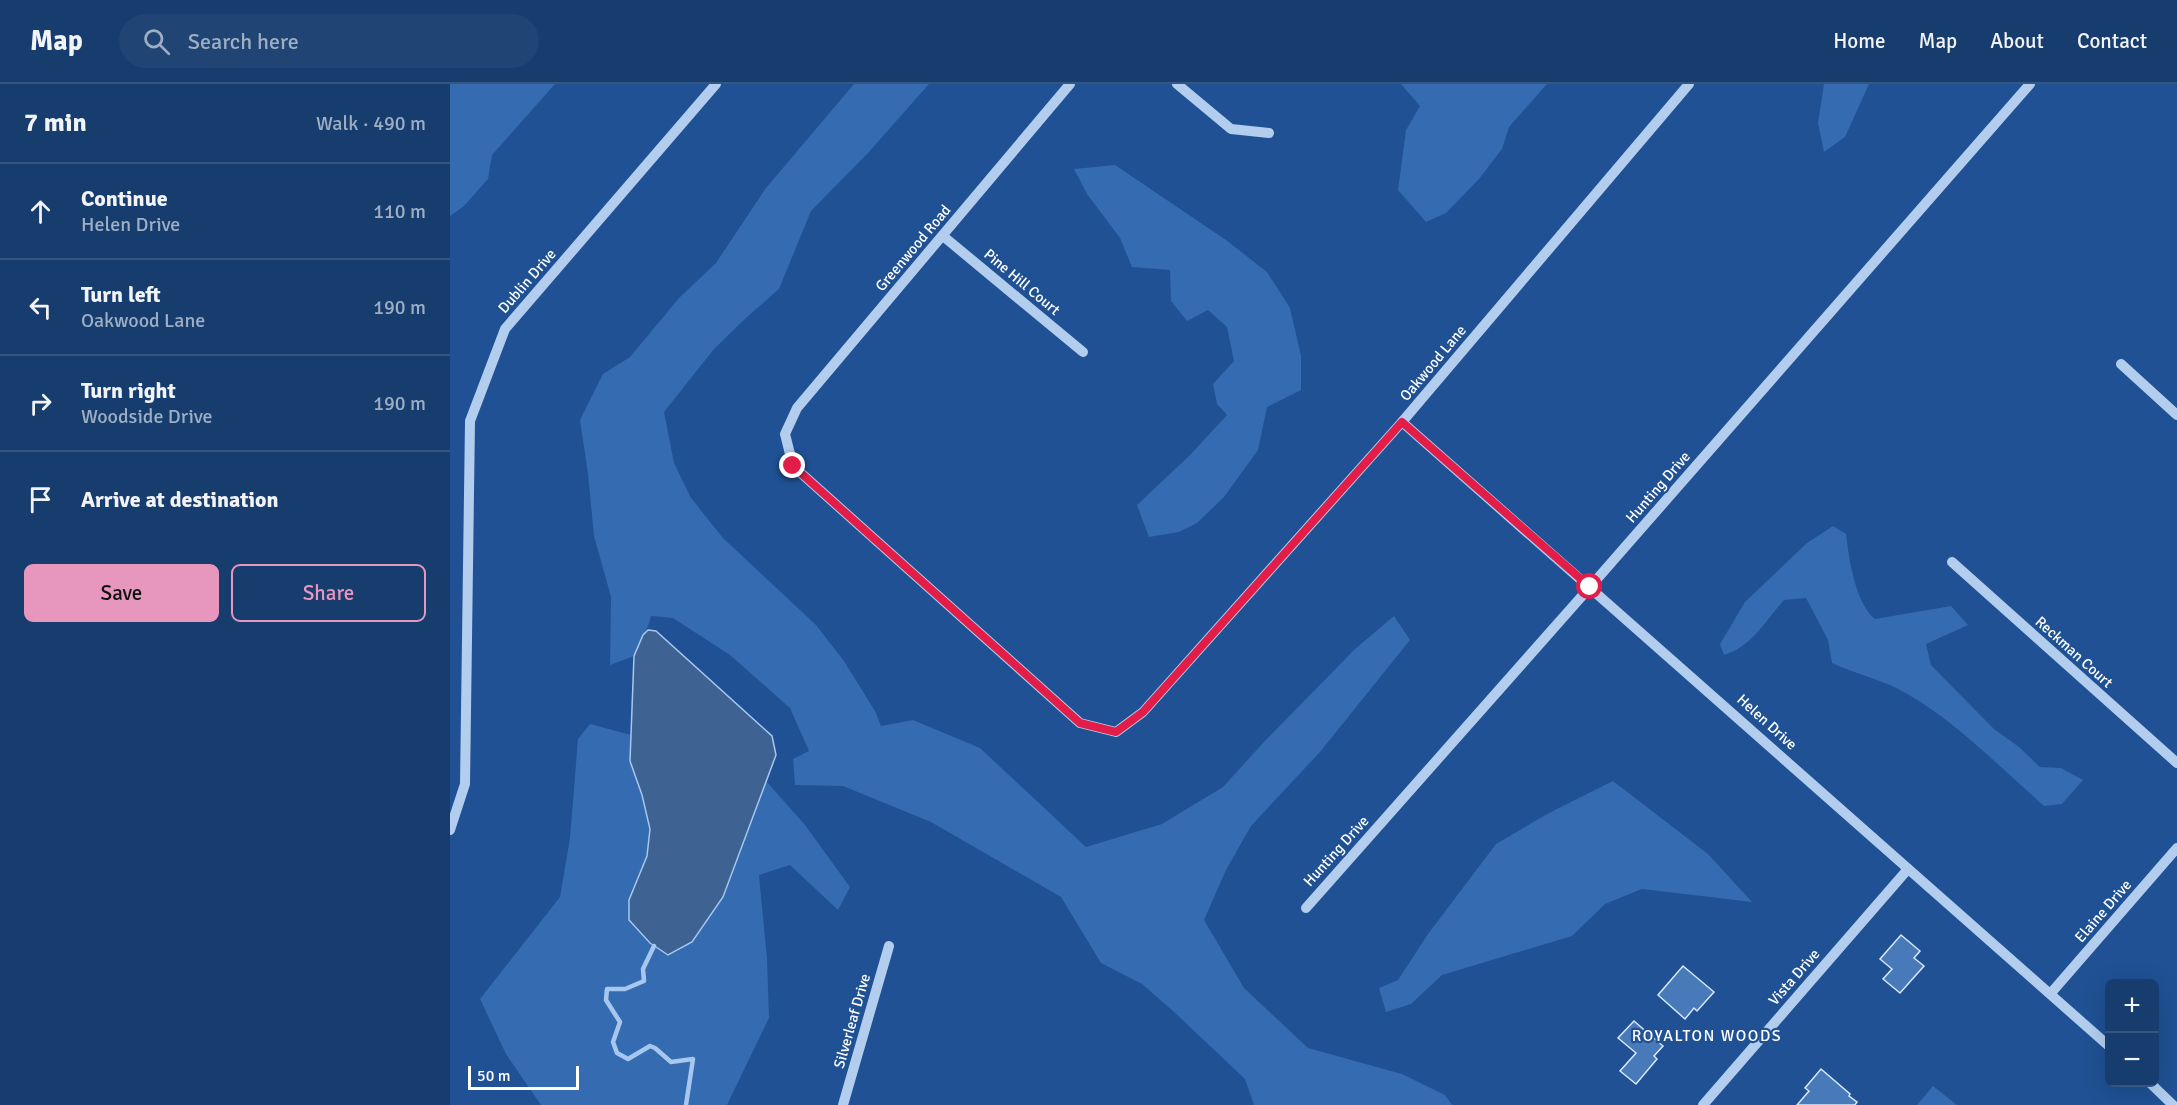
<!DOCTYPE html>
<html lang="en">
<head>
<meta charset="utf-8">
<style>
  body { margin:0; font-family:Signika,sans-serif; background:#204474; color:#f1f3f6 }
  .controls { position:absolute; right:18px; bottom:18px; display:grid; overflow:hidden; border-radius:9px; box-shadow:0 6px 24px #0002 }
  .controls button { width:54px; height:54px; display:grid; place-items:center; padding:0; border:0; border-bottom:2px solid #365682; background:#173d6f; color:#f1f3f6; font:30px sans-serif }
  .scale { position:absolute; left:18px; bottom:15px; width:111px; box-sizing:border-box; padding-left:6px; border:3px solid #fff; border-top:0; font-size:16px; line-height:21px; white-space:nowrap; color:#fff; -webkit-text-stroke:4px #1f5194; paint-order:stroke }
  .stop { position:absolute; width:18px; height:18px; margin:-14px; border:4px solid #e11d48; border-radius:50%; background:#fff }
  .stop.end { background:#e11d48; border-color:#fff; box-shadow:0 2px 6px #0008 }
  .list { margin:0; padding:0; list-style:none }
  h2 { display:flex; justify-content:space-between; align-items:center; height:78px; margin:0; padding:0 24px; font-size:26px }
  h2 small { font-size:20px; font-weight:400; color:#9eaec3 }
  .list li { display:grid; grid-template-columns:39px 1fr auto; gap:18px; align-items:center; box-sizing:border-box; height:96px; padding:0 24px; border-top:2px solid #365682 }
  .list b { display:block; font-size:22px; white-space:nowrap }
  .list p { margin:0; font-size:20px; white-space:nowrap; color:#9eaec3 }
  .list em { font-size:20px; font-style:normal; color:#9eaec3 }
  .actions { display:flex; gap:12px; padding:18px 24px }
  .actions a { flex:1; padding:14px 0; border:2px solid #e797bd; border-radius:9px; text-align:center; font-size:21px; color:#e797bd }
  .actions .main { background:#e797bd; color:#111 }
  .icon { flex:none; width:33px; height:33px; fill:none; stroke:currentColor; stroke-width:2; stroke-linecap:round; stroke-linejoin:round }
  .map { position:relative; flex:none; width:1727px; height:1021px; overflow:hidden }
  header { display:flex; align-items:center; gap:36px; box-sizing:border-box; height:84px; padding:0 30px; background:#173d6f; border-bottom:2px solid #365682 }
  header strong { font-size:28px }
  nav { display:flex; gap:33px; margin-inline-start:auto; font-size:21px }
  .search { width:420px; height:54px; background:#204474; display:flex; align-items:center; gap:15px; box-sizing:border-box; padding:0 21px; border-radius:33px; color:#9eaec3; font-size:22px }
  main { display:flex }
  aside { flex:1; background:#173d6f }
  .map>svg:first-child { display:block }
  .green { fill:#346bb1 }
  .water { fill:#3e6291; stroke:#a6c7ef; stroke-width:1.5 }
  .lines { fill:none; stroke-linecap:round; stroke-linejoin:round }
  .stream { stroke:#a6c7ef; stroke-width:4.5 }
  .building { fill:#487aba; stroke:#d8e7fa; stroke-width:1.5 }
  .minor { stroke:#b2cdee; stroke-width:10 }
  .route { stroke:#e11d48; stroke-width:8 }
  .labels { text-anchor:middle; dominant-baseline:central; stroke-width:4.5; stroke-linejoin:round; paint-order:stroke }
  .street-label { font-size:15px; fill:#fff; stroke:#1f5194 }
  .neighbourhood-label { font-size:16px; letter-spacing:1.5px; fill:#fff; stroke:#1f5194 }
</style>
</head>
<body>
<header>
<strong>Map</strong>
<div class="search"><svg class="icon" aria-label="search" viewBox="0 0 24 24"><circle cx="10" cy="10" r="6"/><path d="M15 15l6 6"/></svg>Search here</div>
<nav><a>Home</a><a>Map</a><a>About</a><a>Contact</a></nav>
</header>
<main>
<aside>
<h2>7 min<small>Walk · 490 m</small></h2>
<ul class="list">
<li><svg class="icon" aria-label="ahead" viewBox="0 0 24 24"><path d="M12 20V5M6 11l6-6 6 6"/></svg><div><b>Continue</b><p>Helen Drive</p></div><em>110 m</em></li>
<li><svg class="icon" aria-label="left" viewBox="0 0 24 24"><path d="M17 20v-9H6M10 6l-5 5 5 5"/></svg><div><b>Turn left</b><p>Oakwood Lane</p></div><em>190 m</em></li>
<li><svg class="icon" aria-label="right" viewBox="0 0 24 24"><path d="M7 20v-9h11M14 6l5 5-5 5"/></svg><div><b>Turn right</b><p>Woodside Drive</p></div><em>190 m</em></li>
<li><svg class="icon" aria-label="arrive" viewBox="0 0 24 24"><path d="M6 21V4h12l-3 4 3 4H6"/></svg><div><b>Arrive at destination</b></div></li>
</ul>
<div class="actions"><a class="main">Save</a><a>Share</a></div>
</aside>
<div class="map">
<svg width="1727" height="1021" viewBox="0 0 1727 1021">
  <rect width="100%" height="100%" fill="#1f5194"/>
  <g class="green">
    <polygon points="0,0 105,0 42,71 38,95 14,122 0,132"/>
    <path d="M404 0H479L418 69 361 127 329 205 297 233 264 265 214 328 224 379 241 414 273 454 366 541 394 577 425 627 431 642 463 636 530 664 636 763 712 740 773 703 814 658 905 565 944 532 960 556 870 668 801 742 776 786 754 836 794 904 858 964 952 990 995 1011 1002 1021H804L795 995 723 927 692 900 651 879 611 813 481 738 393 702 345 701 343 675 359 667 340 624 280 571 223 534 201 532C198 546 190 558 184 572L160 581 161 513 144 452 138 390 130 336 153 290 180 273 229 214 266 179 316 104Z"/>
    <polygon points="951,0 1097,0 1059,43 1052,65 1029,95 996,129 976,138 948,106 956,46 970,22"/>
    <polygon points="1374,0 1419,0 1395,53 1374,68 1368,39"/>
    <polygon points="665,81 776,156 817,188 840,224 851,272 851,306 817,323 808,366 774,413 747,439 729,448 699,453 687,421 740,371 777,331 767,320 763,300 784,277 777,243 758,226 737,237 721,217 720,186 682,183 670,154 637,110 624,85"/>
    <path d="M1383 442 1396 450C1399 474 1405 519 1425 535L1501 522 1518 541 1476 560 1481 581 1544 645 1569 663 1590 683 1611 684 1633 696 1612 720 1594 722C1553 686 1506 638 1459 611 1435 596 1408 591 1382 579L1378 556 1356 514 1334 516C1316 536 1302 563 1274 571L1270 560 1295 518 1357 459Z"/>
    <polygon points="140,640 181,651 180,677 192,711 200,745 197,772 181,811 200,859 218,870 242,858 316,697 355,741 400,803 388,826 340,781 309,791 317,875 319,934 277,1021 91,1021 56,970 30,915 110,813 120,754 128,655"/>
    <polygon points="1163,697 1258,770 1302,818 1192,805 1155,820 1122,852 992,891 961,920 936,928 929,904 948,896 978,850 1046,760 1099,729"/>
    <polygon points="1483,1002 1507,1021 1467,1021"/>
  </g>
  <polygon class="water" points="198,546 206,547 322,652 326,671 273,813 242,858 218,871 200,859 179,836 179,816 197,772 200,745 192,711 180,677 184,572 193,551"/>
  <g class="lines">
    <polyline class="stream" points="204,862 193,885 194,897 175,905 157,905 156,916 170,938 163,958 167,969 178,975 200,962 205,964 221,978 243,975 236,1021"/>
  </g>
  <g class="building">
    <polygon points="1451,851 1470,867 1464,874 1474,882 1450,909 1433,895 1442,885 1430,875"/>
    <polygon points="1233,882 1264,908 1247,927 1244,924 1235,935 1208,911"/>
    <polygon points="1184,937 1213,962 1204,972 1207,975 1186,1000 1170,987 1186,969 1168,954"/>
    <polygon points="1371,985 1400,1010 1399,1012 1407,1018 1405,1021 1347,1021 1359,1007 1355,1004"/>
  </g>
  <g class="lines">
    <g class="minor">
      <polyline points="620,0 347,324 335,350 343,382 630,639 666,648 693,628 952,338 1239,0"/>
      <polyline points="727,0 781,45 819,49"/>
      <polyline points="493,152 633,268"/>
      <polyline points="1671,280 1727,331"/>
      <polyline points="952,338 1660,963"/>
      <polyline points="1502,478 1727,679"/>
      <polyline points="0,746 15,700 20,337 55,245 266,0"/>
      <polyline points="856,824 1140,503 1580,0"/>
      <polyline points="1601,909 1727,764"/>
      <polyline points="1699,998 1723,1021"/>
      <polyline points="393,1021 439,862"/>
      <polyline points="1253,1021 1458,785"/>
    </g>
  </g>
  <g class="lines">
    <polyline class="route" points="343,382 630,639 666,648 693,628 952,338 1140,503"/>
  </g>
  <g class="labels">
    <g class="street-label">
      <text transform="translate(463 164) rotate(-50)">Greenwood Road</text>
      <text transform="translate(77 197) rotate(-49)">Dublin Drive</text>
      <text transform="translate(572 198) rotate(40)">Pine Hill Court</text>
      <text transform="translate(983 279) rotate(-50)">Oakwood Lane</text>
      <text transform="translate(1208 403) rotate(-49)">Hunting Drive</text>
      <text transform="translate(1624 568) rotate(42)">Reckman Court</text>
      <text transform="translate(1317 638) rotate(42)">Helen Drive</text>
      <text transform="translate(886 767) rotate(-48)">Hunting Drive</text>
      <text transform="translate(1653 827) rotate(-49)">Elaine Drive</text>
      <text transform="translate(1344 893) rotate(-49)">Vista Drive</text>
      <text transform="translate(402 937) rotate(-74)">Silverleaf Drive</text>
    </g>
    <g class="neighbourhood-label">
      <text x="1257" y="952">ROYALTON WOODS</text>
    </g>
  </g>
</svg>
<div class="controls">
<button>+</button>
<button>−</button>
</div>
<div class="scale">50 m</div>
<div class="stop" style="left:1140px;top:503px"></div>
<div class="stop end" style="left:343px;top:382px"></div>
</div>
</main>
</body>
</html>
